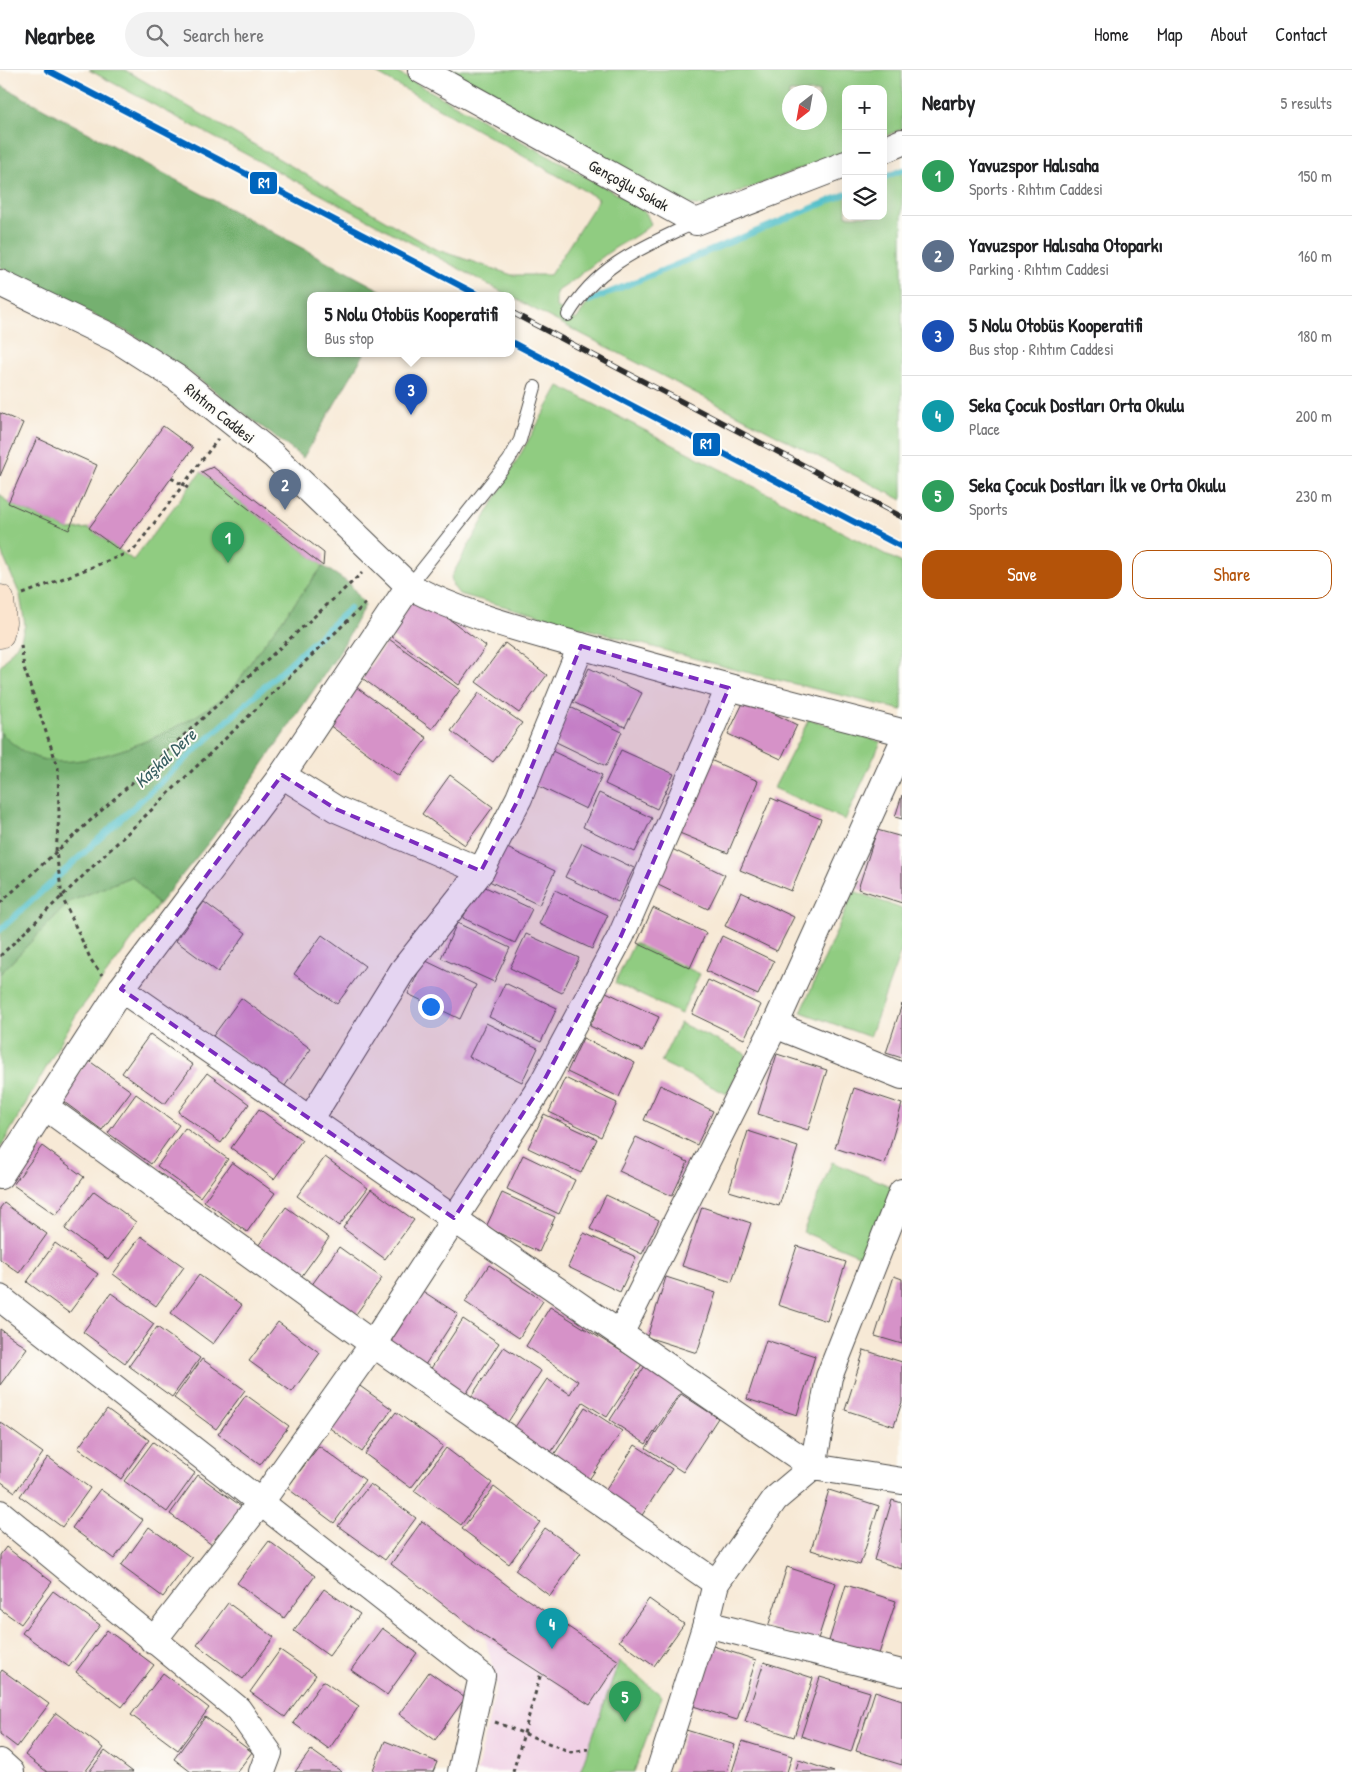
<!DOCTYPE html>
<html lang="en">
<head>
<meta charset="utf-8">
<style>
  body { margin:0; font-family:"Patrick Hand",sans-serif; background:#f2f2f2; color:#202124 }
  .controls { position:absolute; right:15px; top:15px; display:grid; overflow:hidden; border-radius:10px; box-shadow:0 5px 20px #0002 }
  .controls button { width:45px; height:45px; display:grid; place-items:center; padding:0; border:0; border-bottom:1px solid #e0e0e0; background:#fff; color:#202124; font:25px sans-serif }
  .compass { position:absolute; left:782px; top:15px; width:45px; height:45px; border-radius:50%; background:#fff; box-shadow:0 5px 20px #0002; rotate:211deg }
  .you { position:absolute; left:430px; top:936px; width:18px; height:18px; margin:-12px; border:4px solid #fff; border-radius:50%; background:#1a73e8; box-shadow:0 0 0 8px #1a73e833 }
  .badge { display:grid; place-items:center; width:32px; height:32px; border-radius:50%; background:#b45309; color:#fff; font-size:16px; font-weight:700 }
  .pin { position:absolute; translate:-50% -41px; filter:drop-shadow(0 1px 2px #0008) }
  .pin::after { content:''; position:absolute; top:26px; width:18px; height:15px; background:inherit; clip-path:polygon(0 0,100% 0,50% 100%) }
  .popup { position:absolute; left:307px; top:222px; width:208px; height:65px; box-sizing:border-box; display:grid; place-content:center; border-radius:10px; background:#fff; filter:drop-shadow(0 1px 4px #0005); font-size:16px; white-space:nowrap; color:#757577 }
  .popup b { font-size:19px; color:#202124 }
  .popup::after { content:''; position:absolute; left:50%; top:100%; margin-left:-10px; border:10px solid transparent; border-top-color:#fff }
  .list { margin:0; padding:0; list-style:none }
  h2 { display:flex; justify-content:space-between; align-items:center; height:65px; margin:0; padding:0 20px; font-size:21px }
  h2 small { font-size:16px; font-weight:400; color:#757577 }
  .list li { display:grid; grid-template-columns:32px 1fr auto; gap:15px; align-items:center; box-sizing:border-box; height:80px; padding:0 20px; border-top:1px solid #e0e0e0 }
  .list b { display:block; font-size:19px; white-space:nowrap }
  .list p { margin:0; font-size:16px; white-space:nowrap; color:#757577 }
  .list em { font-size:16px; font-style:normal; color:#757577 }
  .actions { display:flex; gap:10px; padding:15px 20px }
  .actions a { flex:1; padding:11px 0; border:1px solid #b45309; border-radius:15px; text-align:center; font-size:18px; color:#b45309 }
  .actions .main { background:#b45309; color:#fff }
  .icon { flex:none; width:28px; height:28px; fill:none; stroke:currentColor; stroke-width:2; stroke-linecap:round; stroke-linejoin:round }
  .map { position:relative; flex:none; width:902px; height:1702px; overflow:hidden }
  header { display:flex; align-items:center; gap:30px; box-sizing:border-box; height:70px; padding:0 25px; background:#fff; border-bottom:1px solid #e0e0e0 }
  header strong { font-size:24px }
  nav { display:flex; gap:28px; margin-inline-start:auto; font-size:18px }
  .search { width:350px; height:45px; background:#f2f2f2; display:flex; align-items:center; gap:12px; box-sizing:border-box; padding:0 18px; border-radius:28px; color:#757577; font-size:19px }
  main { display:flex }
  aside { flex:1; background:#fff }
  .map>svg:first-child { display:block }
  .built { fill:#f0d0e5 }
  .green { fill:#90cc81; stroke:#5e7c56; fill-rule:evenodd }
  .forest { fill:#74b06f; stroke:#506e4d }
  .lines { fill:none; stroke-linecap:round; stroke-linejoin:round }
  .stream { stroke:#51bfc9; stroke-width:6 }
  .building { fill:#d692c8 }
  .lane-casing { stroke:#4a4845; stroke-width:14 }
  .street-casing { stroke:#4a4845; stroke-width:28 }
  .secondary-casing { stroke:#4a4845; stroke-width:29 }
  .path { stroke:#4a4845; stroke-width:3; stroke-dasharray:4 4; stroke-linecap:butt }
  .lane { stroke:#fff; stroke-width:12 }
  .street { stroke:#fff; stroke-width:26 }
  .secondary { stroke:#fbe5cf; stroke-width:28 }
  .rail-casing { stroke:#2b2b2b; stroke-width:5.5 }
  .rail { stroke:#fdfcf7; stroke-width:4; stroke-dasharray:11; stroke-linecap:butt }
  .rail-1-casing { stroke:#fdfcf7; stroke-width:10 }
  .rail-1 { stroke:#0065bd; stroke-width:6 }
  .marked { fill:#7b2cbf; fill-opacity:0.2; stroke:#7b2cbf; stroke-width:4; stroke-dasharray:10 6; stroke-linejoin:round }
  .labels { text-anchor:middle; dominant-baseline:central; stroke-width:4; stroke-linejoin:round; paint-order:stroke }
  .street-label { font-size:16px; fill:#2b2b2b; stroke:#fdfcf7 }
  .water-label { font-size:18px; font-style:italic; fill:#385f62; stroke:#fdfcf7 }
  .line-badge { stroke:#fdfcf7; stroke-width:2 }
  .badge-label { font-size:14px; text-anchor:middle; font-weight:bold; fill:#fff }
</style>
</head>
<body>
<header>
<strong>Nearbee</strong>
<div class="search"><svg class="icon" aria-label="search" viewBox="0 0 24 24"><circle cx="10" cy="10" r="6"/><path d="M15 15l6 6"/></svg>Search here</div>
<nav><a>Home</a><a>Map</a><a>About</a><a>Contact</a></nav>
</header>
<main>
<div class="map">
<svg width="902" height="1702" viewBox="0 0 902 1702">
  <rect width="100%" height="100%" fill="#fdfcf7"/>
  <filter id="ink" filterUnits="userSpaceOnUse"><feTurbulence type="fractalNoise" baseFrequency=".02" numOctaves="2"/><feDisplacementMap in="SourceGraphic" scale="10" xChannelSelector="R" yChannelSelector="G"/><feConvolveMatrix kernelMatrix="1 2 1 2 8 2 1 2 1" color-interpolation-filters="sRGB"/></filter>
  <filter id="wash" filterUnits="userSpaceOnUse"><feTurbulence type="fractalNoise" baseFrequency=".0096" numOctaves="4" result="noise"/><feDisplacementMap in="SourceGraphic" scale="20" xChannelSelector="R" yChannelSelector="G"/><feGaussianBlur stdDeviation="1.12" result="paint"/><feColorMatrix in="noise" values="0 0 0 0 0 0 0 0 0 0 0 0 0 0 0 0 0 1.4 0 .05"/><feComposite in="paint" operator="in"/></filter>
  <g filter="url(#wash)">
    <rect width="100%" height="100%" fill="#f7e9d6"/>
    <polygon class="built" points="516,1522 619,1591 662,1626 634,1702 477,1702 497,1615 485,1567"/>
    <g class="green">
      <path d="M89 0H125L435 179 512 205H550L599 129 371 0H392L628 130 646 143 651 154C641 164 628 170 615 178 595 191 578 209 556 222V237L576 250 589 231 846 124V146H883V108L902 100V430L549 247Z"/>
      <path d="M445 0H902V59L883 67V19H846V81L703 136 687 134ZM789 22H819V52H789Z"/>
      <polygon points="559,316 902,493 902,640 737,600 459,524 453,516 451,507"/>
      <path d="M201 402 323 496C301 525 279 554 257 583 248 595 241 610 231 620 197 654 99 698 51 691 29 688 15 677 0 662V597L21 569 25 555 20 525 0 479V424L8 433 69 460 89 458 133 490Z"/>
      <polygon points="809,649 881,672 845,750 774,718"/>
      <polygon points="132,806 158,835 76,945 0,1079 0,904 69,832"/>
      <polygon points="854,821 902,839 902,878 870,967 801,942"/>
      <polygon points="634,873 700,904 681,944 615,913"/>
      <polygon points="680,953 746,984 727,1024 661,992"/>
      <polygon points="832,1092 895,1118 866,1188 803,1162"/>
      <polygon points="619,1591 662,1626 634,1702 580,1702"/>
    </g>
    <g class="forest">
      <polygon points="0,15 391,226 311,226 311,284 364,284 303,388 184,298 135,266 0,197"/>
      <path d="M323 496 350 514 365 535 339 583 213 767 158 835 132 806 69 832 0 904V662C15 677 29 688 51 691 99 698 197 654 231 620 241 610 248 595 257 583 279 554 301 525 323 496Z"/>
    </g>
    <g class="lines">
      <g class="stream">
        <polyline points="883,108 902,100"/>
        <polyline points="589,231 846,124"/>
        <polyline points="0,860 350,538"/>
      </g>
    </g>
    <g id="blocks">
      <g class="building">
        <polygon points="0,343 23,353 0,406"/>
        <polygon points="163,356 193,378 119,480 89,458"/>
        <polygon points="37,368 97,395 69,460 8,433"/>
        <polygon points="213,397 324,483 323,496 201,402"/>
        <polygon points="416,525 486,576 459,615 388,564"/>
        <polygon points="389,569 460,620 432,659 362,608"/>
        <polygon points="505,573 547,605 519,643 476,612"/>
        <polygon points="589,598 642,623 625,657 573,632"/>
        <polygon points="356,617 427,668 399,706 329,655"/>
        <polygon points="479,623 522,653 493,692 451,661"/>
        <polygon points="745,629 797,655 781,689 728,664"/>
        <polygon points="570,637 622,662 606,696 554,671"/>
        <polygon points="550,680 602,705 586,739 534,714"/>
        <polygon points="621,680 674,704 657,739 605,714"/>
        <polygon points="708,689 758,711 728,783 677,762"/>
        <polygon points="450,705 493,737 465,775 422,744"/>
        <polygon points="599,723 652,748 635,782 583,757"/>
        <polygon points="902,725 902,749 895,747"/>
        <polygon points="771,728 821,749 791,821 740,800"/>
        <polygon points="877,760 902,767 902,833 858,819"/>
        <polygon points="582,773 634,798 618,832 565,807"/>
        <polygon points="503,776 555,801 539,835 487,810"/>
        <polygon points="672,779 725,805 708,839 656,814"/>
        <polygon points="479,814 532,839 515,873 463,848"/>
        <polygon points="555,820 608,845 592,879 539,854"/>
        <polygon points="741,822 794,847 777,881 725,856"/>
        <polygon points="204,832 246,863 218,902 176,871"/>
        <polygon points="653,838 706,863 690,898 637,873"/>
        <polygon points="457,853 510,878 494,912 441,888"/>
        <polygon points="526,864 579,888 562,923 510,898"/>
        <polygon points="322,865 365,896 337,934 294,904"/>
        <polygon points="722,866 774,891 758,925 706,901"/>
        <polygon points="424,890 476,915 460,949 408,924"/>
        <polygon points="708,910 761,935 744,969 692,944"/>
        <polygon points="505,913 557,938 541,972 489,947"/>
        <polygon points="606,922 659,947 643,981 590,956"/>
        <polygon points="241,928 311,979 284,1017 213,966"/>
        <polygon points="902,934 902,988 886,983"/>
        <polygon points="486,953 538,978 522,1012 469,987"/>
        <polygon points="150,964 193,995 165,1034 122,1003"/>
        <polygon points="583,968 635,993 619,1027 567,1002"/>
        <polygon points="777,984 827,1000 808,1060 758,1044"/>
        <polygon points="88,990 131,1021 102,1060 60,1029"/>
        <polygon points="207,1003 249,1034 221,1073 178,1042"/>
        <polygon points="565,1008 617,1033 601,1067 549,1042"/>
        <polygon points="660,1015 713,1041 697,1075 644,1050"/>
        <polygon points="854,1018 902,1034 885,1094 835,1078"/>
        <polygon points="136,1024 179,1055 151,1094 108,1063"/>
        <polygon points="259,1039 302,1070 274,1109 231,1078"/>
        <polygon points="544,1044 597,1069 581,1103 528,1078"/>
        <polygon points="185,1058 228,1089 200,1127 157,1096"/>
        <polygon points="748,1061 798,1077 779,1136 729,1121"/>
        <polygon points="636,1067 688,1092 672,1126 619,1101"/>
        <polygon points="42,1076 84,1107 56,1145 13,1115"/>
        <polygon points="523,1085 575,1110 559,1144 507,1119"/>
        <polygon points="325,1087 368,1118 339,1156 297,1126"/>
        <polygon points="232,1092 275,1123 247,1162 204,1131"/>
        <polygon points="371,1119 414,1150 385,1189 343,1158"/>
        <polygon points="94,1121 136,1152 108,1190 65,1159"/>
        <polygon points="502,1123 555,1147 539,1182 486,1157"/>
        <polygon points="606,1125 659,1150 642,1184 590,1159"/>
        <polygon points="4,1133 47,1164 19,1203 0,1189 0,1138"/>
        <polygon points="286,1137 329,1168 301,1207 258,1176"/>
        <polygon points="702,1137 751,1153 732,1212 682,1196"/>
        <polygon points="584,1163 636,1187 620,1222 568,1197"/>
        <polygon points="141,1166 184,1197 156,1236 113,1204"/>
        <polygon points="55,1173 98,1204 69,1243 27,1212"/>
        <polygon points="797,1176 846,1192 827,1251 778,1235"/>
        <polygon points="339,1177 382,1208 354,1247 311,1216"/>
        <polygon points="489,1195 543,1231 519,1268 465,1232"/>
        <polygon points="199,1205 242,1235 213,1274 171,1243"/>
        <polygon points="894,1206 902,1209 902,1274 875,1266"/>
        <polygon points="666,1207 716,1223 697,1283 647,1267"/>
        <polygon points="421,1220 458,1244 423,1298 386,1274"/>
        <polygon points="111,1223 154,1254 125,1293 83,1262"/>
        <polygon points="550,1237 642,1294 607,1347 583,1332 548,1387 511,1363 547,1309 570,1324 578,1311 526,1276"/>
        <polygon points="463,1249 499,1273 464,1327 428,1303"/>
        <polygon points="278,1252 320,1283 292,1322 249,1291"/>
        <polygon points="157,1257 200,1288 172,1327 129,1296"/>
        <polygon points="0,1259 27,1278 0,1315"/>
        <polygon points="766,1270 815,1286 797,1345 747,1329"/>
        <polygon points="504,1277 541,1301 506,1355 469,1330"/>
        <polygon points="864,1280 902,1292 902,1332 894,1356 845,1340"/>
        <polygon points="202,1289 245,1320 216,1359 174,1328"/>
        <polygon points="645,1296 682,1320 646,1374 610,1350"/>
        <polygon points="357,1314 392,1339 362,1382 327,1356"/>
        <polygon points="681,1324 718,1348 683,1402 646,1378"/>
        <polygon points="246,1325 289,1356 260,1395 218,1364"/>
        <polygon points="585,1337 622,1361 586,1414 550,1391"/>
        <polygon points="107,1339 149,1370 121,1409 78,1378"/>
        <polygon points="396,1342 443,1376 411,1418 365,1384"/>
        <polygon points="0,1352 43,1383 15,1422 0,1411"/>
        <polygon points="153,1372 195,1403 167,1442 124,1411"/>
        <polygon points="635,1375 672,1399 637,1453 600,1429"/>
        <polygon points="319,1376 365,1410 334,1453 287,1418"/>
        <polygon points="446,1378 492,1413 461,1455 414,1421"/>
        <polygon points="48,1387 90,1418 62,1457 20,1426"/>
        <polygon points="198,1405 241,1436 212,1475 170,1444"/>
        <polygon points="370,1414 416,1448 385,1490 338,1456"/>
        <polygon points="494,1417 540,1452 509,1494 462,1459"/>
        <polygon points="100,1419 143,1450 114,1489 72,1458"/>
        <polygon points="829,1420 879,1436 860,1495 811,1480"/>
        <polygon points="892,1430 902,1433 902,1499 874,1490"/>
        <polygon points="422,1451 516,1522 619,1591 590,1635 485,1567 391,1494"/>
        <polygon points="149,1457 192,1488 163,1527 121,1496"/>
        <polygon points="545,1458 581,1483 550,1526 515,1500"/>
        <polygon points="269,1471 315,1506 284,1548 237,1513"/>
        <polygon points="6,1477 52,1512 21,1554 0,1539 0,1485"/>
        <polygon points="787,1497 836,1513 817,1572 768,1557"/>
        <polygon points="846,1515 896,1531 877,1590 828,1574"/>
        <polygon points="324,1519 360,1544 329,1586 294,1561"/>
        <polygon points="53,1521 100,1555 69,1597 22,1563"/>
        <polygon points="649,1529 684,1554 654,1596 619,1571"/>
        <polygon points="228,1533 274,1567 243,1609 197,1575"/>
        <polygon points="382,1558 417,1583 387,1625 351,1600"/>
        <polygon points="107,1560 154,1595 122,1637 76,1602"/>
        <polygon points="707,1574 756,1590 737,1650 687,1634"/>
        <polygon points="280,1580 316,1605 285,1647 250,1622"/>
        <polygon points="764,1592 813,1608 794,1667 745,1651"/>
        <polygon points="2,1600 49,1634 17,1677 0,1664 0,1603"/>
        <polygon points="429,1602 465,1628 435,1670 399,1644"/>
        <polygon points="163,1603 209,1638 178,1680 131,1645"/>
        <polygon points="820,1607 870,1622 851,1682 801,1666"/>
        <polygon points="323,1611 359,1636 329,1679 293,1653"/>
        <polygon points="875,1621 902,1630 902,1695 856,1681"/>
        <polygon points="56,1643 103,1678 85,1702 47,1702 25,1685"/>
        <polygon points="205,1647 252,1682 237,1702 191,1702 174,1689"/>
        <polygon points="686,1660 735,1675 727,1702 672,1702"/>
        <polygon points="385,1671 437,1692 433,1702 372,1702"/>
        <polygon points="742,1671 792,1686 787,1702 732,1702"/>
        <polygon points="311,1680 342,1702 295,1702"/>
        <polygon points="105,1681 133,1702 89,1702"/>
        <polygon points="799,1690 834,1702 795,1702"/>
      </g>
    </g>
  </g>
  <g filter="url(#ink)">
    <use href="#blocks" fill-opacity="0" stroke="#4a4845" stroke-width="1"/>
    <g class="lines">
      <defs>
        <g id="lane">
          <path d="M568 245C599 193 644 177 696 152"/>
          <polyline points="409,516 509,390 520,370 535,317"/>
        </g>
        <g id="street">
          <polyline points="421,0 696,152 846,94"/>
          <polyline points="883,80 902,72"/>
          <path d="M0 213 116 269 177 308 273 385 409 516C467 547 532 562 595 580 697 609 799 636 902 662"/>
          <polyline points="282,705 336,739 481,801"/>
          <polyline points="121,919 813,1397 829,1307 902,1122"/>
          <polyline points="775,955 902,1006"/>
          <polyline points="44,1036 373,1274 716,1513"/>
          <polyline points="310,1050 403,900 481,801 519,728 581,576"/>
          <polyline points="0,1106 121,919 282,705 409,516"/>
          <polyline points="0,1228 482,1606 461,1702"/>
          <polyline points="621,1262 775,955 902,674"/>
          <polyline points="0,1443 238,1639 269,1683 262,1702"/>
          <polyline points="706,1554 902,1603"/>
          <polyline points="153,1571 261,1432 373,1274 541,1016 621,866 729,618"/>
          <polyline points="0,1692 11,1702"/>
          <polyline points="659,1702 706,1554 716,1513 775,1429 813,1397 902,1411"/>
        </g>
        <polyline id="secondary" points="0,529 2,552 0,564"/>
      </defs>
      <use href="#lane" class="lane-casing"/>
      <use href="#street" class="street-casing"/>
      <use href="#secondary" class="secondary-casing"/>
      <g class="path">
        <polyline points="171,408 188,418"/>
        <polyline points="23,524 133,481 218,369"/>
        <polyline points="21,575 24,598 58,697 59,746 56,781 62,827 91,890 102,905"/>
        <polyline points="0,833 362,503"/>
        <polyline points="0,886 367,532"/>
        <polyline points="495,1652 571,1682 588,1679"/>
        <polyline points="513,1702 541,1603"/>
      </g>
      <use href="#lane" class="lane"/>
      <use href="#street" class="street"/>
      <use href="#secondary" class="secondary"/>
      <defs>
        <g id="rail">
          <polyline points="47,0 480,226"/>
          <polyline points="511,242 902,447"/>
        </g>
      </defs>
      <use href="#rail" class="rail-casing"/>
      <use href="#rail" class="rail"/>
      <defs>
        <g id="rail-1">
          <polyline points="47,0 480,226"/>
          <polyline points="511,272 902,477"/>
        </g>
      </defs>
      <use href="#rail-1" class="rail-1-casing"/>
      <use href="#rail-1" class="rail-1"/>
    </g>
  </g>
  <path class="marked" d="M581 576 729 618 621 866 541 1016 454 1148 121 919 282 705 336 739 481 801 519 728Z"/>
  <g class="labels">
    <g class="street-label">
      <text transform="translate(629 115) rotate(29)">Gençoğlu Sokak</text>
      <text transform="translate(220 343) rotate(39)">Rıhtım Caddesi</text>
    </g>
    <g class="water-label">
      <text transform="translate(165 688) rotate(-43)">Kaşkal Dere</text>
    </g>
  </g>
  <g class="line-badge">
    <rect x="249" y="101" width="29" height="24" rx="5" fill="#0065bd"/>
    <rect x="692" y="362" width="29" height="25" rx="5" fill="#0065bd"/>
  </g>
  <g class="badge-label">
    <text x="264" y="118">R1</text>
    <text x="706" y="379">R1</text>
  </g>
</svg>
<div class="controls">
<button>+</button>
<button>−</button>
<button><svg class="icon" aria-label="layers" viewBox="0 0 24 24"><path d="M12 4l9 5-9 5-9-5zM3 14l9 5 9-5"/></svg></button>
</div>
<svg class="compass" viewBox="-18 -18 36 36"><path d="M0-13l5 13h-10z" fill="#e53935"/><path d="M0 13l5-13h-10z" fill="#757577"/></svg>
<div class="you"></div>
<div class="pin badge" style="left:228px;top:493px;background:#2e9e5b">1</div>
<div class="pin badge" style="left:285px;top:440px;background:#5c6f8a">2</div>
<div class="pin badge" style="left:411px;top:345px;background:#1a4fb4">3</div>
<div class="popup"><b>5 Nolu Otobüs Kooperatifi</b>Bus stop</div>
<div class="pin badge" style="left:552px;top:1579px;background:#0f9aa8">4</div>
<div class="pin badge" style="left:625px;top:1652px;background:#2e9e5b">5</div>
</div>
<aside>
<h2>Nearby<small>5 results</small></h2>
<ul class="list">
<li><span class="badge" style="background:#2e9e5b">1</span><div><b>Yavuzspor Halısaha</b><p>Sports · Rıhtım Caddesi</p></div><em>150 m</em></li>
<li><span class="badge" style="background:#5c6f8a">2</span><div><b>Yavuzspor Halısaha Otoparkı</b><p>Parking · Rıhtım Caddesi</p></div><em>160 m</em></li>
<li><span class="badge" style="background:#1a4fb4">3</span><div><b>5 Nolu Otobüs Kooperatifi</b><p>Bus stop · Rıhtım Caddesi</p></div><em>180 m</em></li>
<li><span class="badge" style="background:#0f9aa8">4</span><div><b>Seka Çocuk Dostları Orta Okulu</b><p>Place</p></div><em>200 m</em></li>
<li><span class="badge" style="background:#2e9e5b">5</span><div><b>Seka Çocuk Dostları İlk ve Orta Okulu</b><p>Sports</p></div><em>230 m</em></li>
</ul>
<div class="actions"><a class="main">Save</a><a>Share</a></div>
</aside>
</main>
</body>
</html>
